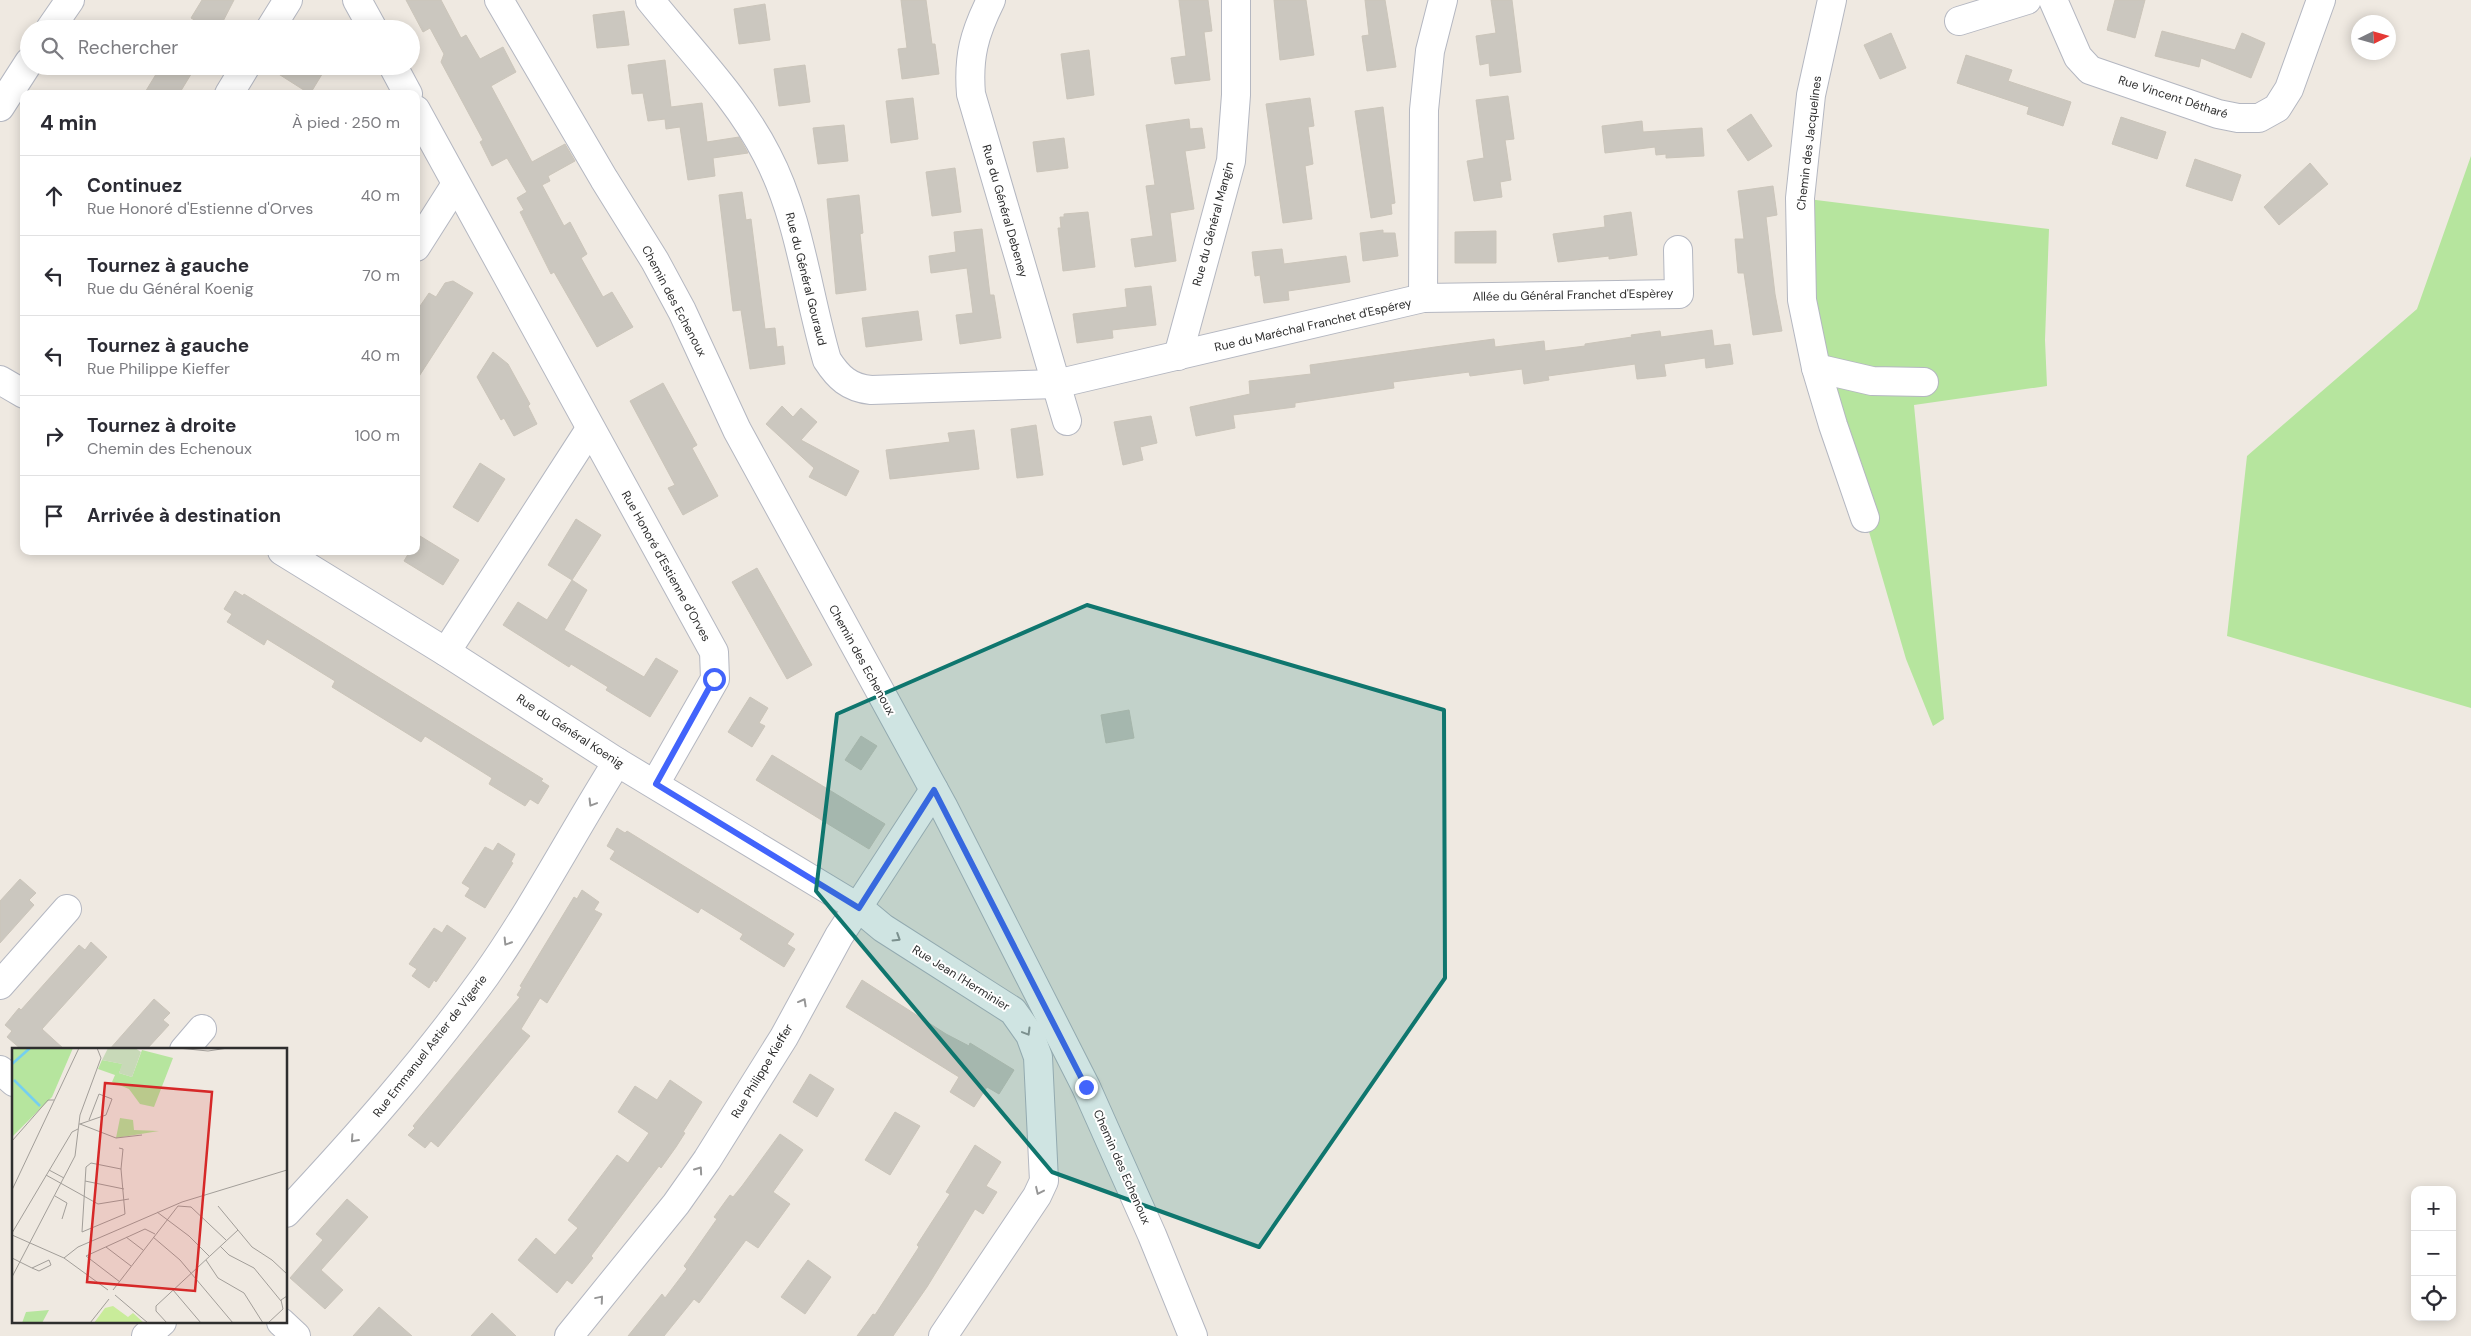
<!DOCTYPE html>
<html lang="fr">
<head>
<meta charset="utf-8">
<style>
  body { margin:0; font-family:"DM Sans",sans-serif; background:#f2f2f3; color:#2b2b33 }
  .controls { position:absolute; right:15px; bottom:15px; display:grid; overflow:hidden; border-radius:10px; box-shadow:0 2px 12px #0003 }
  .controls button { width:45px; height:45px; display:grid; place-items:center; padding:0; border:0; border-bottom:1px solid #e1e1e2; background:#fff; color:#2b2b33; font:25px sans-serif }
  .compass { position:absolute; left:2351px; top:15px; width:45px; height:45px; border-radius:50%; background:#fff; box-shadow:0 2px 12px #0003; rotate:85deg }
  .stop { position:absolute; width:15px; height:15px; margin:-11px; border:4px solid #4264fb; border-radius:50%; background:#fff }
  .stop.end { background:#4264fb; border-color:#fff; box-shadow:0 1px 5px #0008 }
  .list { margin:0; padding:0; list-style:none }
  h2 { display:flex; justify-content:space-between; align-items:center; height:65px; margin:0; padding:0 20px; font-size:21px }
  h2 small { font-size:16px; font-weight:400; color:#7c7c81 }
  .list li { display:grid; grid-template-columns:32px 1fr auto; gap:15px; align-items:center; box-sizing:border-box; height:80px; padding:0 20px; border-top:1px solid #e1e1e2 }
  .list b { display:block; font-size:19px; white-space:nowrap }
  .list p { margin:0; font-size:16px; white-space:nowrap; color:#7c7c81 }
  .list em { font-size:16px; font-style:normal; color:#7c7c81 }
  .icon { flex:none; width:28px; height:28px; fill:none; stroke:currentColor; stroke-width:2; stroke-linecap:round; stroke-linejoin:round }
  .map { position:relative; flex:none; width:2471px; height:1336px; overflow:hidden }
  .search { position:absolute; background:#fff; box-shadow:0 2px 12px #0003; left:20px; top:20px; width:400px; height:55px; display:flex; align-items:center; gap:12px; box-sizing:border-box; padding:0 18px; border-radius:28px; color:#7c7c81; font-size:19px }
  .panel { position:absolute; background:#fff; box-shadow:0 2px 12px #0003; left:20px; top:90px; width:400px; height:465px; border-radius:10px }
  .map>svg:first-child { display:block }
  .green { fill:#b6e59e }
  .building { fill:#cbc7bf; stroke:#cbc5ba }
  .lines { fill:none; stroke-linecap:round; stroke-linejoin:round }
  .minor-casing { stroke:#b4b7c1; stroke-width:30 }
  .minor { stroke:#fff; stroke-width:28 }
  .oneway { stroke:#969696 }
  .route { stroke:#4264fb; stroke-width:6 }
  .marked { fill:#0f766e; fill-opacity:0.2; stroke:#0f766e; stroke-width:4; stroke-linejoin:round }
  .labels { text-anchor:middle; dominant-baseline:central; stroke-width:4; stroke-linejoin:round; paint-order:stroke }
  .street-label { font-size:12px; fill:#2e2e2e; stroke:#fff }
  .inset-river { fill:none; stroke:#75cff0; stroke-width:2.5 }
  .inset-road { fill:none; stroke:#a29e99; stroke-width:1 }
  .view { fill:#d62828; fill-opacity:0.15; stroke:#d62828; stroke-width:2.5 }
  .inset-edge { fill:none; stroke:#2e2e2e; stroke-width:2.5 }
</style>
</head>
<body>
<div class="map">
<svg width="2471" height="1336" viewBox="0 0 2471 1336">
  <rect width="100%" height="100%" fill="#efe9e1"/>
  <g class="green">
    <polygon points="2471,156 2471,708 2227,636 2247,456 2417,309"/>
    <polygon points="1800,198 2049,229 2045,340 2047,386 1914,405 1944,719 1933,726 1906,659 1865,518 1833,425"/>
  </g>
  <g class="building">
    <polygon points="202,0 234,0 219,29 209,29 191,18"/>
    <polygon points="406,0 441,0 461,38 466,35 480,59 503,47 516,72 491,86 532,162 565,144 575,161 548,176 550,181 542,185 564,226 570,222 587,254 581,258 603,297 612,292 633,327 597,347 554,272 551,274 520,212 524,210 517,198 527,192 507,158 492,166 480,142 483,140 441,62 444,54 430,28 423,32"/>
    <polygon points="901,0 926,0 932,44 935,44 939,74 902,79 898,49 907,48"/>
    <polygon points="1179,0 1208,0 1212,31 1204,32 1210,80 1175,84 1171,58 1186,56"/>
    <polygon points="1274,0 1306,0 1314,55 1280,60"/>
    <polygon points="1365,0 1385,0 1396,67 1367,71 1362,36 1369,35"/>
    <polygon points="1491,0 1512,0 1521,72 1490,76 1489,63 1480,65 1476,36 1496,33"/>
    <polygon points="2115,0 2145,0 2135,38 2107,30"/>
    <polygon points="765,4 770,40 739,44 734,9"/>
    <polygon points="624,11 629,45 597,48 593,15"/>
    <polygon points="2162,31 2235,50 2242,33 2265,43 2251,78 2201,58 2199,67 2155,56"/>
    <polygon points="1891,33 1906,68 1880,79 1864,45"/>
    <polygon points="1089,50 1094,95 1067,99 1061,54"/>
    <polygon points="1966,55 2012,70 2008,81 2071,102 2063,126 2027,114 2029,107 1957,83"/>
    <polygon points="665,60 671,107 702,103 707,142 739,137 748,153 713,158 715,176 688,180 680,127 666,129 665,119 648,121 643,93 632,94 628,65"/>
    <polygon points="805,65 810,102 779,106 774,69"/>
    <polygon points="161,66 196,66 179,94 144,94"/>
    <polygon points="266,66 327,66 310,94"/>
    <polygon points="1508,96 1514,139 1505,140 1511,180 1500,182 1502,197 1474,201 1467,161 1484,158 1476,100"/>
    <polygon points="913,98 918,139 891,143 886,101"/>
    <polygon points="1310,98 1314,126 1308,127 1313,164 1305,166 1312,219 1283,223 1266,104"/>
    <polygon points="1383,107 1395,203 1391,204 1392,214 1371,218 1355,111"/>
    <polygon points="1751,114 1772,146 1748,161 1727,130"/>
    <polygon points="2121,117 2166,132 2157,159 2112,144"/>
    <polygon points="1189,119 1190,129 1202,128 1205,148 1185,151 1194,209 1170,213 1176,261 1135,267 1131,239 1153,236 1146,186 1155,185 1146,125"/>
    <polygon points="1642,121 1643,132 1702,128 1704,156 1666,158 1666,154 1656,155 1655,147 1605,153 1602,126"/>
    <polygon points="844,125 848,161 818,164 813,128"/>
    <polygon points="1064,138 1068,168 1037,172 1033,142"/>
    <polygon points="2195,159 2241,175 2232,201 2186,186"/>
    <polygon points="2310,163 2328,184 2279,225 2264,207"/>
    <polygon points="955,168 961,212 932,216 926,172"/>
    <polygon points="1773,186 1777,215 1766,217 1775,294 1782,331 1753,335 1744,273 1738,273 1735,239 1744,239 1738,191"/>
    <polygon points="742,192 746,220 751,219 765,329 775,328 777,347 783,346 785,364 750,369 741,310 733,311 719,195"/>
    <polygon points="859,195 863,233 860,234 866,290 836,294 827,199"/>
    <polygon points="1088,212 1095,267 1063,271 1058,228 1061,228 1060,217 1064,217 1064,214"/>
    <polygon points="1631,212 1637,255 1609,259 1609,256 1558,262 1553,234 1605,227 1604,216"/>
    <polygon points="982,229 990,295 994,295 1001,338 960,344 956,315 973,313 967,268 931,273 929,256 956,252 954,232"/>
    <polygon points="1383,230 1383,233 1395,233 1398,256 1363,261 1360,233"/>
    <polygon points="1496,231 1496,263 1455,263 1455,232"/>
    <polygon points="1282,249 1284,264 1346,256 1350,282 1288,291 1289,300 1264,303 1260,275 1255,276 1252,252"/>
    <polygon points="453,281 473,293 416,381 416,312 429,293 436,297 445,283"/>
    <polygon points="1151,286 1156,325 1112,330 1113,338 1077,343 1073,314 1127,307 1125,289"/>
    <polygon points="918,311 922,340 866,347 862,318"/>
    <polygon points="1712,330 1714,346 1730,344 1733,364 1706,368 1705,358 1664,364 1666,376 1637,379 1635,364 1548,376 1549,380 1524,384 1522,369 1470,376 1469,372 1393,382 1394,388 1295,403 1295,407 1233,415 1235,428 1196,436 1190,407 1250,394 1249,381 1311,374 1310,365 1435,347 1494,339 1495,347 1544,341 1545,351 1585,346 1585,344 1632,337 1631,335 1660,331 1661,337"/>
    <polygon points="493,352 508,364 530,404 528,406 537,424 514,436 504,418 501,420 477,377"/>
    <polygon points="663,383 697,445 692,448 718,496 683,515 668,488 675,485 630,401"/>
    <polygon points="782,406 793,417 801,408 817,422 801,440 859,471 846,496 809,477 814,468 766,424"/>
    <polygon points="1151,416 1157,443 1140,447 1143,460 1123,465 1114,422"/>
    <polygon points="1036,425 1043,475 1017,478 1011,429"/>
    <polygon points="974,430 979,469 890,479 886,450 950,442 948,433"/>
    <polygon points="480,463 505,479 478,522 453,507"/>
    <polygon points="576,519 601,535 572,580 587,590 564,630 644,677 656,658 678,671 650,717 606,690 608,687 571,664 569,667 503,625 518,602 547,620 572,580 548,565"/>
    <polygon points="420,536 459,560 443,585 404,561 410,551 416,551 416,541"/>
    <polygon points="757,568 812,665 787,679 732,582"/>
    <polygon points="235,591 243,596 244,594 543,779 541,781 549,786 538,804 530,799 525,806 489,784 492,778 425,736 421,742 332,687 335,681 267,639 264,645 227,622 232,614 224,609"/>
    <polygon points="750,697 768,708 759,723 765,726 752,747 728,732"/>
    <polygon points="1129,710 1134,738 1106,743 1101,715"/>
    <polygon points="861,736 877,746 861,770 845,760"/>
    <polygon points="772,755 885,824 869,849 756,780"/>
    <polygon points="617,828 625,833 627,831 794,934 787,944 795,949 784,967 740,939 743,934 701,908 698,913 610,859 615,851 607,846"/>
    <polygon points="498,843 515,854 511,862 513,863 485,908 465,896 470,888 462,883 485,847 493,851"/>
    <polygon points="20,879 36,893 29,900 34,905 0,943 0,901"/>
    <polygon points="582,890 599,902 594,910 602,914 547,1003 540,998 521,1029 530,1036 438,1147 431,1141 425,1148 408,1135 415,1128 413,1126 520,997 517,995 522,987 520,986 574,897 577,899"/>
    <polygon points="447,925 466,938 436,982 434,980 429,988 412,976 417,969 409,964 434,928 442,933"/>
    <polygon points="91,942 107,957 42,1029 65,1050 22,1050 7,1037 12,1031 5,1025 19,1008 21,1010 79,945 85,950"/>
    <polygon points="862,980 946,1034 969,1046 970,1043 1014,1070 999,1094 987,1087 974,1107 950,1092 959,1077 846,1007"/>
    <polygon points="154,999 170,1013 163,1020 169,1025 146,1050 109,1050"/>
    <polygon points="810,1074 834,1089 817,1117 793,1102"/>
    <polygon points="670,1080 702,1102 683,1132 685,1133 676,1147 661,1168 659,1166 634,1199 591,1256 593,1258 572,1284 567,1280 557,1293 518,1260 536,1238 555,1255 578,1228 568,1220 617,1155 628,1163 649,1133 618,1112 635,1086 657,1100"/>
    <polygon points="895,1112 920,1126 890,1175 865,1160"/>
    <polygon points="780,1134 803,1150 773,1192 790,1204 758,1248 746,1240 699,1303 694,1299 664,1336 628,1336 662,1294 665,1298 687,1269 684,1266 717,1219 714,1217 730,1195 733,1197 742,1186"/>
    <polygon points="975,1145 1001,1162 986,1186 997,1192 983,1214 975,1209 927,1287 893,1336 857,1336 873,1314 875,1315 919,1247 917,1245 950,1194 946,1192"/>
    <polygon points="347,1199 368,1217 321,1270 343,1290 325,1309 290,1278 323,1240 316,1234"/>
    <polygon points="808,1260 831,1277 805,1314 781,1297"/>
    <polygon points="379,1307 412,1336 353,1336"/>
    <polygon points="492,1313 516,1336 471,1336"/>
  </g>
  <g class="lines">
    <defs>
      <g id="minor">
        <polyline points="357,0 373,29"/>
        <polyline points="499,0 604,179 655,261 682,311 737,430 944,808 1086,1087 1152,1235 1193,1336"/>
        <path d="M650 0C690 50 738 98 767 155 800 218 807 292 827 360 838 377 849 388 871 390L1056 384 1423 298 1424 110 1430 51 1443 0"/>
        <path d="M991 0C974 34 968 57 971 94L1067 421"/>
        <polyline points="1832,0 1811,95 1800,198 1802,300 1816,368 1833,425 1865,518"/>
        <polyline points="2053,0 2078,57 2090,70 2218,114 2238,118 2259,118 2277,108 2289,89 2321,0"/>
        <polyline points="1959,21 2027,0"/>
        <polyline points="50,29 70,0"/>
        <polyline points="270,29 288,0"/>
        <polyline points="393,66 408,94"/>
        <polyline points="229,94 246,66"/>
        <polyline points="0,107 29,62"/>
        <polyline points="416,110 714,652 715,679 655,784"/>
        <polyline points="416,247 456,184"/>
        <polyline points="1423,298 1679,294 1678,250"/>
        <polyline points="1178,356 1231,161 1236,95 1236,0"/>
        <polyline points="1816,368 1872,381 1924,382"/>
        <polyline points="0,380 24,394"/>
        <polyline points="282,551 446,652 617,762 859,908 883,928 1013,1011 1030,1035 1038,1057 1044,1181 1037,1196 943,1336"/>
        <polyline points="446,652 590,429"/>
        <polyline points="0,985 67,909"/>
        <polyline points="184,1050 202,1029"/>
        <polyline points="0,1070 14,1082"/>
        <path d="M286 1213C357 1137 426 1059 486 975 534 907 573 832 617 762"/>
        <polyline points="281,1322 296,1336"/>
        <polyline points="146,1336 162,1322"/>
        <polyline points="569,1336 676,1204 707,1160 784,1037 839,936 934,790"/>
      </g>
    </defs>
    <use href="#minor" class="minor-casing"/>
    <use href="#minor" class="minor"/>
  </g>
  <defs><path id="oneway-chevron" d="M-2-3.5L2.5 0L-2 3.5" fill="none" stroke-width="1.6" stroke-linecap="round" stroke-linejoin="round" transform="scale(1.25)"/></defs>
  <g class="oneway">
    <use href="#oneway-chevron" transform="translate(592 803) rotate(121)"/>
    <use href="#oneway-chevron" transform="translate(897 938) rotate(32)"/>
    <use href="#oneway-chevron" transform="translate(507 942) rotate(122)"/>
    <use href="#oneway-chevron" transform="translate(803 1002) rotate(-61)"/>
    <use href="#oneway-chevron" transform="translate(1027 1032) rotate(59)"/>
    <use href="#oneway-chevron" transform="translate(354 1139) rotate(132)"/>
    <use href="#oneway-chevron" transform="translate(699 1170) rotate(-55)"/>
    <use href="#oneway-chevron" transform="translate(1039 1191) rotate(115)"/>
    <use href="#oneway-chevron" transform="translate(600 1299) rotate(-50)"/>
  </g>
  <g class="lines">
    <polyline class="route" points="714,679 656,784 859,908 934,790 1086,1087"/>
  </g>
  <path class="marked" d="M1087 605 1444 710 1445 978 1259 1247 1052 1172 816 891 837 714Z"/>
  <g class="labels">
    <g class="street-label">
      <text transform="translate(2173 97) rotate(18)">Rue Vincent Détharé</text>
      <text transform="translate(1809 143) rotate(-83)">Chemin des Jacquelines</text>
      <text transform="translate(1005 211) rotate(74)">Rue du Général Debeney</text>
      <text transform="translate(1213 224) rotate(-75)">Rue du Général Mangin</text>
      <text transform="translate(806 279) rotate(76)">Rue du Général Gouraud</text>
      <text transform="translate(1573 295) rotate(-1)">Allée du Général Franchet d'Espèrey</text>
      <text transform="translate(674 301) rotate(62)">Chemin des Echenoux</text>
      <text transform="translate(1313 325) rotate(-13)">Rue du Maréchal Franchet d'Espérey</text>
      <text transform="translate(666 566) rotate(61)">Rue Honoré d'Estienne d'Orves</text>
      <text transform="translate(862 660) rotate(61)">Chemin des Echenoux</text>
      <text transform="translate(570 731) rotate(33)">Rue du Général Koenig</text>
      <text transform="translate(961 978) rotate(32)">Rue Jean l'Herminier</text>
      <text transform="translate(430 1046) rotate(-52)">Rue Emmanuel Astier de Vigerie</text>
      <text transform="translate(762 1071) rotate(-59)">Rue Philippe Kieffer</text>
      <text transform="translate(1122 1167) rotate(66)">Chemin des Echenoux</text>
    </g>
  </g>
  <g transform="translate(12 1048)">
    <rect width="275" height="275" fill="#efe9e1"/>
    <path d="M0 0H61L40 49 0 89ZM130 2 161 10 142 59 128 56 117 41 100 34 103 27 86 21 90 12 111 16 107 25 120 29ZM108 70 121 72 122 82 147 83 104 90ZM37 262 30 275H10L14 264Z" fill="#b6e59e"/>
    <path d="M96 0H123L129 4 120 29 107 25 110 16 90 12Z" fill="#c8d9b8"/>
    <path d="M101 258 116 269 121 265 132 275H82L93 260Z" fill="#c9ec9a"/>
    <path class="inset-river" d="M0 16 18 0M2 32 28 58"/>
    <path class="inset-road" d="M166 0 196 3 216 0M67 76H68L94 67 100 51 87 46 77 72M68 76 104 90 130 87M0 93 36 52H42M107 100 111 101 109 121M79 115 109 121 113 166 70 184 74 119ZM37 122 52 130M34 127 86 156 117 151M73 133 112 141M0 142 67 0M43 148 55 155 50 171M206 158 240 199 260 212 275 226M145 164 177 188 197 208M0 185 60 84 66 81M0 187 52 210 96 242M114 189 131 202M141 189 168 212 221 275M208 198 217 207 242 220 269 253M94 199 119 218M0 210 20 220 27 223 39 217 37 212 20 220M52 210 66 199 170 154 275 122M194 212 206 230 232 245 251 275M0 229 63 108 68 67 89 10 85 0M108 234 74 208 133 181 143 186M101 242 166 158 179 159 214 192M161 242 189 275M103 247 136 275M78 275 97 251M155 275 144 263V258L226 182M256 275 271 261 269 252 275 248"/>
    <path class="view" d="M93 35 200 44 183 243 75 234Z"/>
    <rect width="275" height="275" class="inset-edge"/>
  </g>
</svg>
<div class="controls">
<button>+</button>
<button>−</button>
<button><svg class="icon" aria-label="locate" viewBox="0 0 24 24"><circle cx="12" cy="12" r="6"/><path d="M12 2v4M12 18v4M2 12h4M18 12h4"/></svg></button>
</div>
<svg class="compass" viewBox="-18 -18 36 36"><path d="M0-13l5 13h-10z" fill="#e53935"/><path d="M0 13l5-13h-10z" fill="#7c7c81"/></svg>
<div class="stop" style="left:714px;top:679px"></div>
<div class="stop end" style="left:1086px;top:1087px"></div>
<div class="search"><svg class="icon" aria-label="search" viewBox="0 0 24 24"><circle cx="10" cy="10" r="6"/><path d="M15 15l6 6"/></svg>Rechercher</div>
<section class="panel">
<h2>4 min<small>À pied · 250 m</small></h2>
<ul class="list">
<li><svg class="icon" aria-label="ahead" viewBox="0 0 24 24"><path d="M12 20V5M6 11l6-6 6 6"/></svg><div><b>Continuez</b><p>Rue Honoré d'Estienne d'Orves</p></div><em>40 m</em></li>
<li><svg class="icon" aria-label="left" viewBox="0 0 24 24"><path d="M17 20v-9H6M10 6l-5 5 5 5"/></svg><div><b>Tournez à gauche</b><p>Rue du Général Koenig</p></div><em>70 m</em></li>
<li><svg class="icon" aria-label="left" viewBox="0 0 24 24"><path d="M17 20v-9H6M10 6l-5 5 5 5"/></svg><div><b>Tournez à gauche</b><p>Rue Philippe Kieffer</p></div><em>40 m</em></li>
<li><svg class="icon" aria-label="right" viewBox="0 0 24 24"><path d="M7 20v-9h11M14 6l5 5-5 5"/></svg><div><b>Tournez à droite</b><p>Chemin des Echenoux</p></div><em>100 m</em></li>
<li><svg class="icon" aria-label="arrive" viewBox="0 0 24 24"><path d="M6 21V4h12l-3 4 3 4H6"/></svg><div><b>Arrivée à destination</b></div></li>
</ul>
</section>
</div>
</body>
</html>
